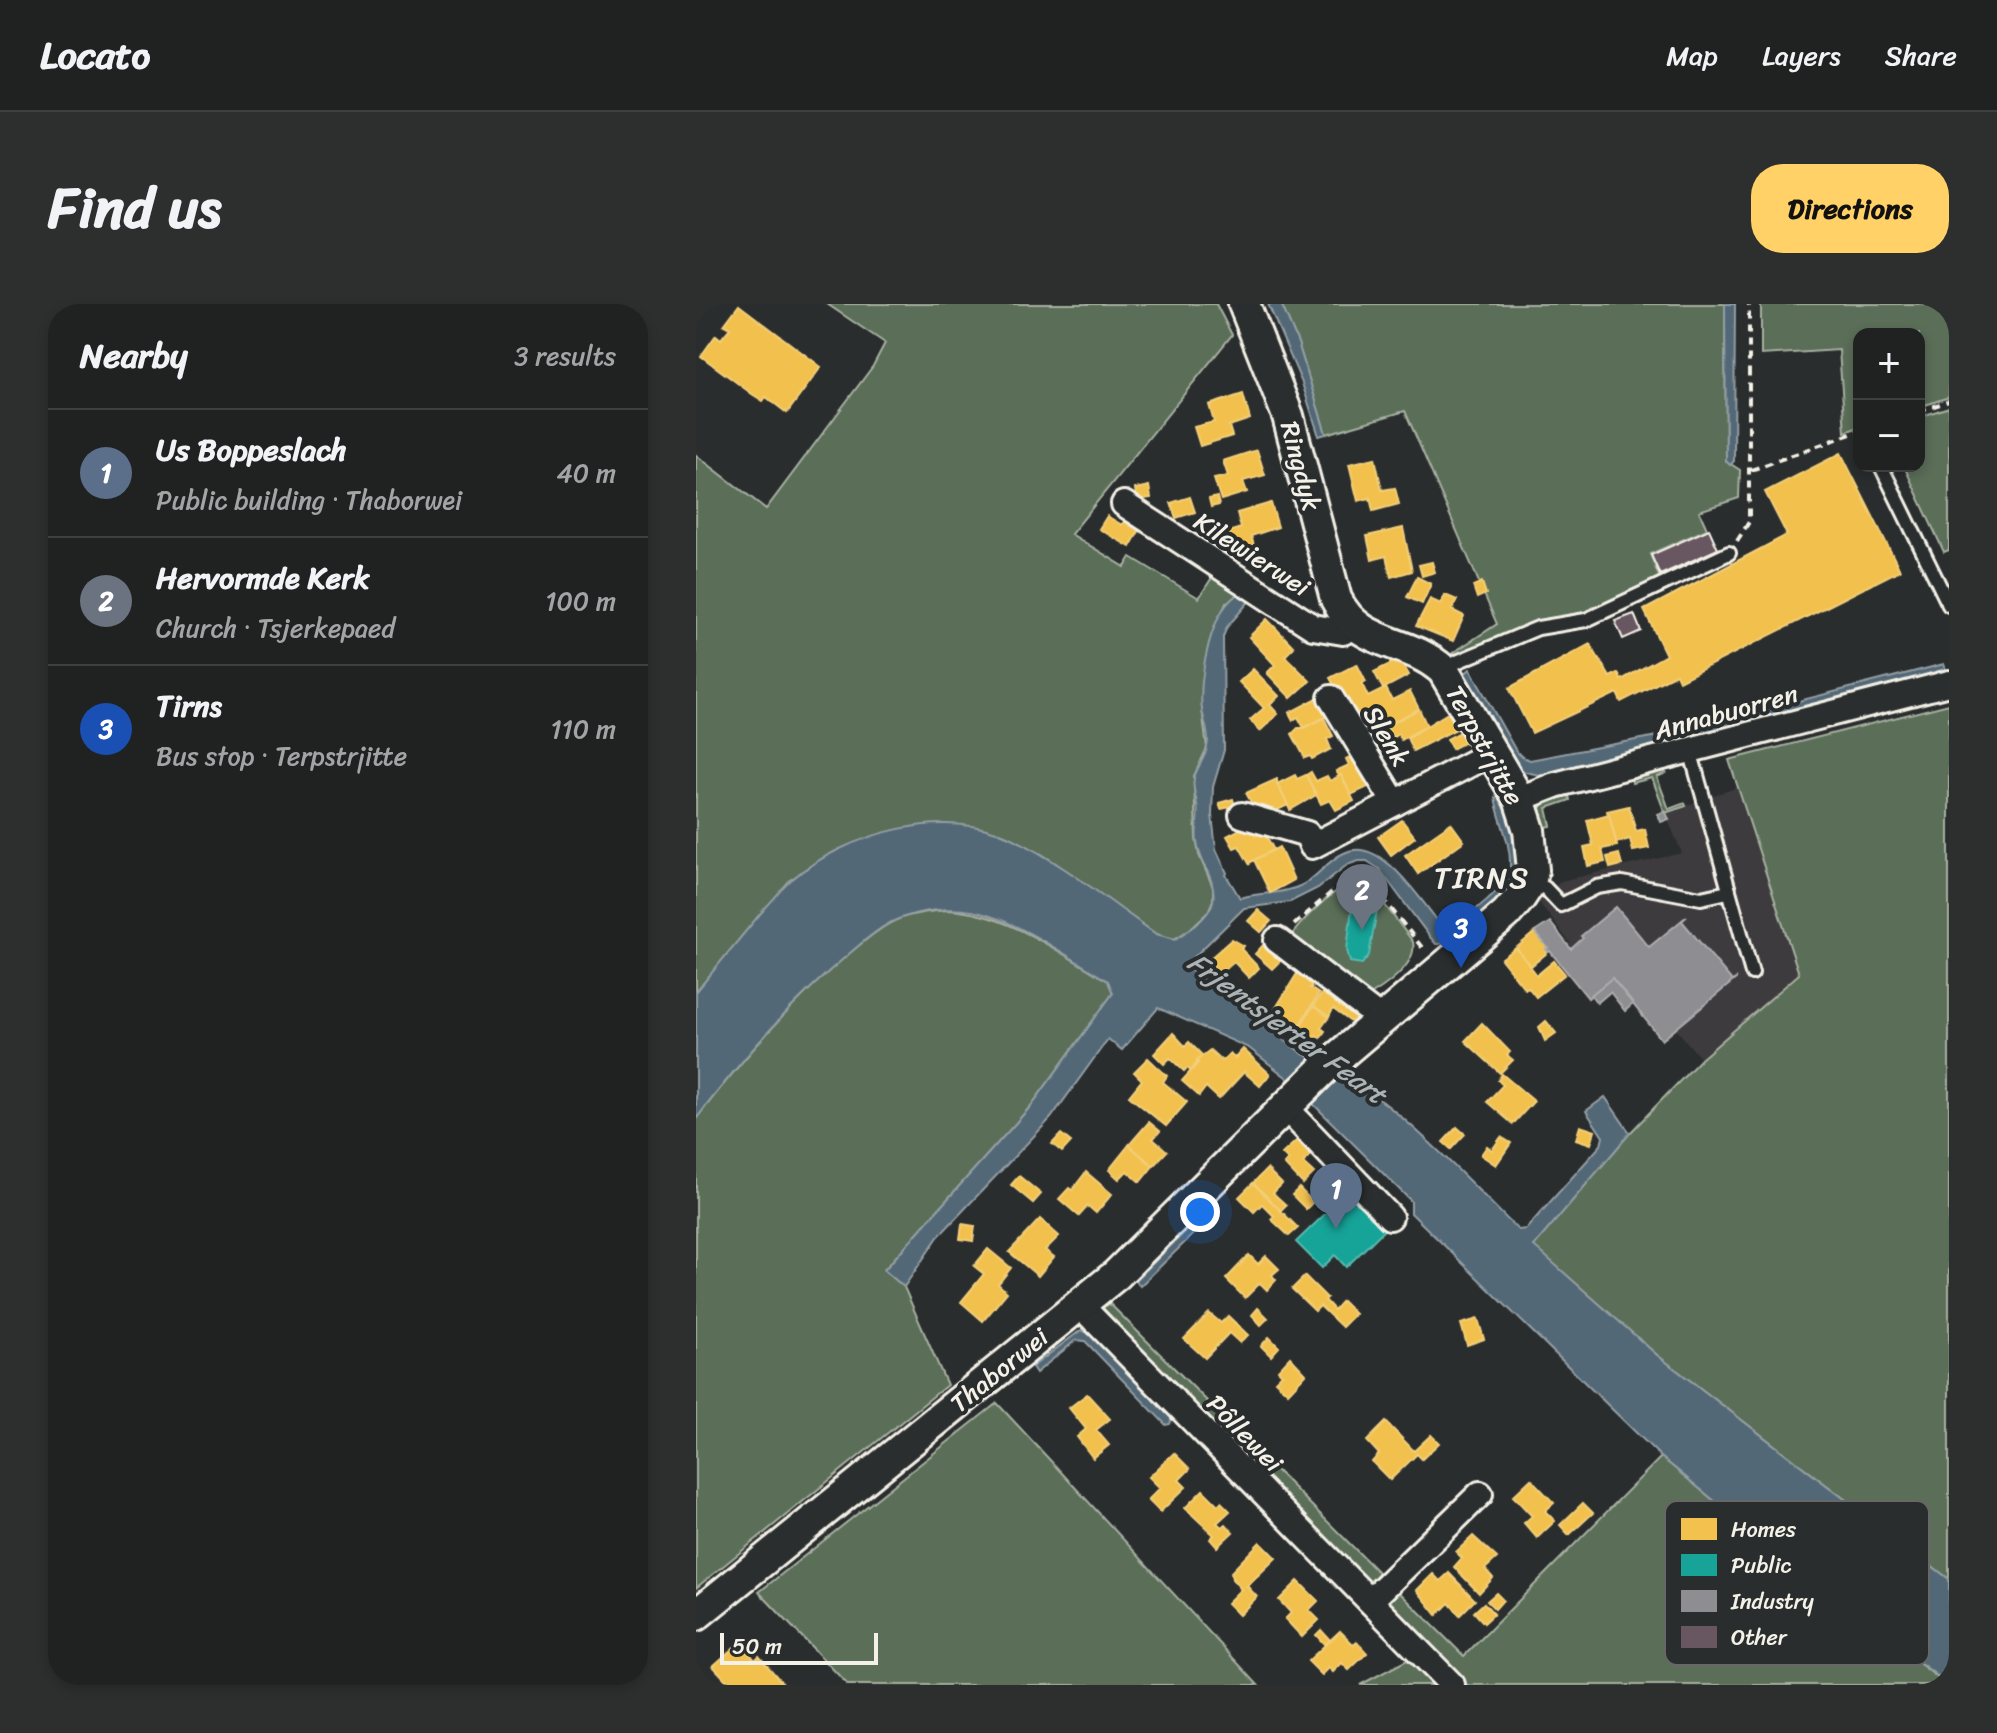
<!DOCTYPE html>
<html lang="en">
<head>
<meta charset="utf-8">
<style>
  body { margin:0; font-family:Sriracha,sans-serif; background:#2d2f2f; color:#f1f3f6 }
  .controls { position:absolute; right:24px; top:24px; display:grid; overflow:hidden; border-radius:16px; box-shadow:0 4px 12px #0003 }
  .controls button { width:72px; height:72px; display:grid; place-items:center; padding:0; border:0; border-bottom:2px solid #3d3f40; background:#202222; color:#f1f3f6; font:40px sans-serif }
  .scale { position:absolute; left:24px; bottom:20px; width:158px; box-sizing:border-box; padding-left:8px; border:4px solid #f4f1e8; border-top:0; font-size:22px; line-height:28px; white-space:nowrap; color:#f4f1e8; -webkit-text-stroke:6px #2a2d2e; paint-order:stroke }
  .you { position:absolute; left:504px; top:908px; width:28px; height:28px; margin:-20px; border:6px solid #fff; border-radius:50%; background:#1a73e8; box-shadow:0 0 0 12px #1a73e833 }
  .badge { display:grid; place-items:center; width:52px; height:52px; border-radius:50%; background:#ffd166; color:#fff; font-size:26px; font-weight:700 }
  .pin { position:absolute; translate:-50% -66px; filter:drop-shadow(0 2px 4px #0008) }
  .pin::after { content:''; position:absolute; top:42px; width:28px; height:24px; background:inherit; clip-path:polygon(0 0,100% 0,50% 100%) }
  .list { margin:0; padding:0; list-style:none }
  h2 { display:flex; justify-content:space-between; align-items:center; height:104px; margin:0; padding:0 32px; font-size:34px }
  h2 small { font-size:26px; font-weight:400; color:#a2a4a5 }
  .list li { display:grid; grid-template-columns:52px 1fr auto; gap:24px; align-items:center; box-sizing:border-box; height:128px; padding:0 32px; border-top:2px solid #3d3f40 }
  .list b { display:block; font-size:30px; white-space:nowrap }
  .list p { margin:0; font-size:26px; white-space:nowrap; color:#a2a4a5 }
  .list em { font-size:26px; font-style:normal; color:#a2a4a5 }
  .map { position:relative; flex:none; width:1253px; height:1381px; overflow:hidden; border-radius:32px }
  header { display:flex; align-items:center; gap:48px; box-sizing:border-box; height:112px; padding:0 40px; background:#202222; border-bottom:2px solid #3d3f40 }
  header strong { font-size:38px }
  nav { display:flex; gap:44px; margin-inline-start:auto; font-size:28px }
  .intro { display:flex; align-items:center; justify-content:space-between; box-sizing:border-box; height:192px; padding:0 48px }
  h1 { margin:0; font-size:56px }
  .button { padding:20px 36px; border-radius:32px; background:#ffd166; color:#111; font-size:28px; font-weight:700 }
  main { display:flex; gap:48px; padding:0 48px }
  aside { flex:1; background:#202222; border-radius:32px; box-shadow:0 4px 12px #0003 }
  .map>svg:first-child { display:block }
  .built { fill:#3d3a3d }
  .green { fill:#5a6e59; stroke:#a7b0a0; stroke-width:2 }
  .water { fill:#526776; stroke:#939ea4; stroke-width:2 }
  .homes { fill:#f2c14e; stroke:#f3cf7c; stroke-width:2 }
  .public { fill:#17a398; stroke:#59bab0; stroke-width:2 }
  .industry { fill:#8d8d92; stroke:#acabac; stroke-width:2 }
  .building { fill:#685760; stroke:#f4f1e8; stroke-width:2 }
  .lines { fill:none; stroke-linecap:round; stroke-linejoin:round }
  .service-casing { stroke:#f4f1e8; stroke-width:18 }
  .minor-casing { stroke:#f4f1e8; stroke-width:30 }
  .tertiary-casing { stroke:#f4f1e8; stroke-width:36 }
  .path { stroke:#f4f1e8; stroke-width:4; stroke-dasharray:8 6; stroke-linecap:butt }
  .service { stroke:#2a2d2e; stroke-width:12 }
  .minor { stroke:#2a2d2e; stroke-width:24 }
  .tertiary { stroke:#2a2d2e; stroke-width:30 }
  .labels { text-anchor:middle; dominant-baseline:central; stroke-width:8; stroke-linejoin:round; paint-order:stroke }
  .street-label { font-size:26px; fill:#f4f1e8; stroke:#2a2d2e }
  .water-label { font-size:28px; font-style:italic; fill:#abb3b5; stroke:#2a2d2e }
  .quarter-label { font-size:30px; letter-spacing:2px; fill:#f4f1e8; stroke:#2a2d2e }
  .key { fill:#2a2d2e; stroke:#676866; stroke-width:2 }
  .key-label { font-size:22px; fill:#f4f1e8 }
</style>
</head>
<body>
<header>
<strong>Locato</strong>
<nav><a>Map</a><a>Layers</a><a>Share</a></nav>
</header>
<div class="intro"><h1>Find us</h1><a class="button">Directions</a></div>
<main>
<aside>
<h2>Nearby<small>3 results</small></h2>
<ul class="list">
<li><span class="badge" style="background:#5c6f8a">1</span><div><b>Us Boppeslach</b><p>Public building · Thaborwei</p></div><em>40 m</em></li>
<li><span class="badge" style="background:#6b7280">2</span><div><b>Hervormde Kerk</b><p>Church · Tsjerkepaed</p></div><em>100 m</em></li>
<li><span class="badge" style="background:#1a4fb4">3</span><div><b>Tirns</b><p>Bus stop · Terpstrjitte</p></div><em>110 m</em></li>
</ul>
</aside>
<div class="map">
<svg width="1253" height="1381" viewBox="0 0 1253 1381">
  <rect width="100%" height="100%" fill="#2a2d2e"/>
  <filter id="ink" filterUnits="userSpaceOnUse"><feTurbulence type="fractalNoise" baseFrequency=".0125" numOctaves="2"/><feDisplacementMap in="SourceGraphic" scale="16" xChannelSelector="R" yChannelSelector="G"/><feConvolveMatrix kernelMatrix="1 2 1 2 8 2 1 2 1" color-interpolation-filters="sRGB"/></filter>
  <g filter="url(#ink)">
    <polygon class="built" points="1042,483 1103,670 1005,755 981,726 966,737 916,677 892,696 857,653 874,639 842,597 865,577 986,549 969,509"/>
    <g class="green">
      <polygon points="131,0 520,0 536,31 375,230 429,263 435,253 503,294 522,264 559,290 530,299 515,334 510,355 506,405 511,444 498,472 500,535 503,551 517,583 517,596 512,608 493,626 478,635 460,630 347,551 316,534 200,526 141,547 94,576 0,688 0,151 70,205 177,62 189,39"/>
      <polygon points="585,0 1029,0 1030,157 1044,166 1043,194 1003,207 1011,225 954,250 964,275 904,304 840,320 756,352 755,350 801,320 709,107 630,130 602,39"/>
      <polygon points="1065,0 1253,0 1253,93 1223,103 1223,30 1163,30 1163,123 1149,128 1143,46 1065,51"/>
      <polygon points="1253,103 1253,246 1248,248 1208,162 1223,162 1223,113"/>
      <polygon points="1253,400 1253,1275 961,1051 837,942 934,829 1005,755 1103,670 1033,456"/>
      <polygon points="960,461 970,469 961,473 973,505 989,499 990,502 969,509 956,474 936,479 935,470"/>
      <path d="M872 487 874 496 851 504 855 522 842 524C840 497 850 496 872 487Z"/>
      <path d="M663 577 673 582 679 588 717 638C722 661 686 685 667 695L592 637C603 618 641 580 663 577Z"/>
      <path d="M254 606C313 610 362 648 412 677L417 689 335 802 188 966 208 983 251 1081 0 1284V815C47 755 96 697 155 648 168 637 184 623 200 616 217 609 236 607 254 606Z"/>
      <polygon points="414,1000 685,1271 673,1283 406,1003"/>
      <polygon points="301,1099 562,1381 152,1381 63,1288"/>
      <polygon points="965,1153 1098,1262 1251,1381 767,1381 682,1295 696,1281 768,1352"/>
      <polygon points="713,1355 738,1381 664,1381"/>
    </g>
    <g class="water">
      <polygon points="572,0 585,0 587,4 602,39 630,130 623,132 606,79"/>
      <polygon points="1029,0 1039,0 1038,157 1034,161 1030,157"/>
      <path d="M545 289 556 294 531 323 527 333 528 446 517 483 516 511 520 545 531 569 530 571 544 594C564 588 585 591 604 582 622 574 630 557 648 549 684 530 725 597 745 621L754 623C772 612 814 583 814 561 815 539 803 516 799 494L802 493C848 570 804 597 744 640H740L734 633 683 565 671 557H663L651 561 622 584 594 598 548 604 489 662 607 750 623 758 635 770C677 772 788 893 822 926L830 925 905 841 907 833 890 807 909 793 934 829 838 942 961 1051 1253 1275V1381L1098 1262 965 1153 715 909V897L590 773 553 744 462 704 426 746 412 735 355 814 242 933 208 983 188 966 335 802 417 689 412 677C372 653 322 616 276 607 252 603 221 606 198 617 182 624 167 638 154 649 95 698 46 755 0 815V688C23 660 46 631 70 603 78 595 86 584 95 576 151 529 250 501 318 535 368 560 414 598 460 630L479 635C493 626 513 614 517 597 521 576 503 558 501 538 499 526 503 513 501 501 500 491 495 481 499 471 502 461 510 453 511 443 514 431 508 418 506 406 502 376 514 302 545 289Z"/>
      <polygon points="1248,360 1250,366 843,471 821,466 766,372 774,365 820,447 826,453 834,456 977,429"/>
      <polygon points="506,911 512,916 444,982 442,980 440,976"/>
      <path d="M385 1026C406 1032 458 1094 476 1113L474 1120 470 1121 389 1037 380 1036 340 1069 336 1063Z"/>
    </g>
    <g class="homes">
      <polygon points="43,1 125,63 91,109 70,93 67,97 56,90 5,52 20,31 25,35 34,24 28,21"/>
      <polygon points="547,90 554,115 533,122 536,132 504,142 498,123 518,118 513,101"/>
      <polygon points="561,146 569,171 547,177 551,188 525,196 518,175 532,172 527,157"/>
      <polygon points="1145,149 1204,266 983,377 980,370 925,398 921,389 836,429 813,384 894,340 914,373 922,369 925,376 970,351 948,306 1091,231 1069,188"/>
      <polygon points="679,154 686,186 699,184 703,200 677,207 674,194 662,197 653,160"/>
      <polygon points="453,182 455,194 441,196 439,185"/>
      <polygon points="494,193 499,208 480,214 475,199"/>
      <polygon points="521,193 523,201 515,203 513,195"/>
      <polygon points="575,199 582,223 555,232 559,244 535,251 529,229 545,224 541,209"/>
      <polygon points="411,212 426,221 431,213 446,222 434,243 403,225"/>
      <polygon points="707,224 716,267 695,273 690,252 676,256 671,232"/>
      <polygon points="736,258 739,268 726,272 723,261"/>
      <polygon points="721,273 735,280 726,300 711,293"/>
      <polygon points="786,278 790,290 781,294 777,282"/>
      <polygon points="749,291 761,296 756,306 768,312 757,337 720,322 734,295 745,300"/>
      <polygon points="571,315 598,343 589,352 614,377 595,394 571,369 579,361 553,333"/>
      <polygon points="705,357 713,371 687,385 678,368 698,358 700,360"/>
      <polygon points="661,360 670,378 666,380 672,393 690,384 696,396 714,387 723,405 689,422 679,405 664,414 654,398 649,401 634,374"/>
      <polygon points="557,365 583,392 574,401 582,410 564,427 554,416 568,404 543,378"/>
      <polygon points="623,393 633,411 608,424 602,413 597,416 593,409"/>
      <polygon points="723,405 731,422 705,436 702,430 696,434 690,422"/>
      <polygon points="757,406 766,422 717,447 711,434"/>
      <polygon points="628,414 637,432 631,435 635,445 616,455 614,452 609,454 596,430 602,424 608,424"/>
      <polygon points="682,414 690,429 671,439 663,424"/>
      <polygon points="768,426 773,436 756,445 751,435"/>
      <polygon points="657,451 674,482 655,491 640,467 653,461 650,455"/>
      <polygon points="615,468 620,477 631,472 634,477 645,471 658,497 640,506 634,496 625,500 610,471"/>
      <polygon points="599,471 601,475 610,471 620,491 594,506 581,480"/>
      <polygon points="581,475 581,480 592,501 573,510 569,502 560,507 550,489"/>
      <polygon points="537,495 539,502 525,505 523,499"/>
      <polygon points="933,502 940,527 949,525 953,544 937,547 934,535 920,539 911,507"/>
      <polygon points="913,510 921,542 906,545 909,558 892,562 888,543 897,541 891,516"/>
      <polygon points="706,516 719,533 695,551 682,533"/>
      <polygon points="755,519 768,537 722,570 709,551"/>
      <polygon points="554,520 560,532 568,528 578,546 553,559 554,561 543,542 538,544 531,532"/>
      <polygon points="583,543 598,576 574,589 558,556"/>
      <polygon points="923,550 926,561 914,564 911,553"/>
      <polygon points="562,606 575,617 565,628 552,617"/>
      <polygon points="839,628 852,644 850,645 852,648 835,662 820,644"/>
      <polygon points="536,635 548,642 545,645 563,664 553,674 538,658 524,670 512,656"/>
      <polygon points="570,638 587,654 576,665 559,650"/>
      <polygon points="820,644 841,671 858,657 869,670 840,693 832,683 829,685 805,655"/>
      <polygon points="607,660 623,672 614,684 623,690 602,723 578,707"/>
      <polygon points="633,680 672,710 662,723 637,705 633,713 617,702"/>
      <polygon points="617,702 633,713 625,724 629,727 624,734 620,731 615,738 600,729"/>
      <polygon points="850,717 860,729 849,737 843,723"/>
      <polygon points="786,719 814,748 811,751 817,756 804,769 769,737"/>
      <polygon points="477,729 489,742 493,738 506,751 495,767 491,764 488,767 474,754 468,760 458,750"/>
      <polygon points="547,745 574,770 564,782 548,768 523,795 510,783 503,792 486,777 502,759 501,756 514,746 526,757 534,749 539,754"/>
      <polygon points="452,754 471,772 467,778 491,798 470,822 433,792 446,776 438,768"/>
      <polygon points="806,770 838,797 817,820 791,798 807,781 802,776"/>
      <polygon points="453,818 464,827 457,835 471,847 457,862 433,841"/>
      <polygon points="884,822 899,827 895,840 880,835"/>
      <polygon points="761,823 769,830 755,845 747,838"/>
      <polygon points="365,830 375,838 366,848 356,840"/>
      <polygon points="805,833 815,839 800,861 785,851 791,842 796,846"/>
      <polygon points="601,836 616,850 607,859 618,869 607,880 588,860 592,856 586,850"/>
      <polygon points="433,841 457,862 444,878 431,867 423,875 413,866"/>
      <polygon points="571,865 586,880 577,889 590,901 584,907 557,879"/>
      <polygon points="390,868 416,890 400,909 392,902 383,912 363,895 373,884 376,886"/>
      <polygon points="633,869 641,877 626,891 618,883"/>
      <polygon points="323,872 345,890 337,899 315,881"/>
      <polygon points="557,879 602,924 593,932 575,915 578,912 566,900 558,908 543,893"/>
      <polygon points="603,884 617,898 610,905 596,891"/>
      <polygon points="344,915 363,932 349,946 358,953 342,972 313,948"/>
      <polygon points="266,920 279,922 277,937 264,935"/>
      <polygon points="292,945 315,964 302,980 311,988 287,1017 265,998 288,970 278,962"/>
      <polygon points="553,951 562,960 570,952 583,965 576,971 580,976 571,986 564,979 549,994 530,975"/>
      <polygon points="609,972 631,994 629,996 638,1006 646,997 659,1010 646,1023 624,1002 619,1007 596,985"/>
      <polygon points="562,1004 572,1014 565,1021 556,1011"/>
      <polygon points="513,1009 525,1019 532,1012 552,1031 544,1039 533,1029 509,1054 488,1035"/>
      <polygon points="782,1015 788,1035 771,1041 765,1020"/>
      <polygon points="573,1033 583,1043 575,1052 565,1042"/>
      <polygon points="594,1053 610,1070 592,1089 579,1077 586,1070 582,1066"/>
      <polygon points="391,1090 414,1115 400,1126 413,1141 397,1154 381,1133 390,1125 373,1104"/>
      <polygon points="690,1118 718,1147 735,1131 743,1139 726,1155 721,1150 694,1176 676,1158 683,1150 671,1137"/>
      <polygon points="478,1149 494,1165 483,1176 490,1183 464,1208 452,1196 464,1184 453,1173"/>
      <polygon points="835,1175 858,1199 849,1207 859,1217 841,1234 828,1219 836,1212 817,1192"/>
      <polygon points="507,1186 522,1201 525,1198 534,1207 521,1219 526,1223 530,1220 537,1228 521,1243 514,1235 518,1231 489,1204"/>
      <polygon points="887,1199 897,1209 873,1231 864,1221"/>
      <polygon points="777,1232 801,1254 789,1265 797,1274 783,1289 758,1263 766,1254 760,1248"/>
      <polygon points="564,1238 580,1254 551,1282 561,1293 543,1311 531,1299 545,1285 536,1275 535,1268"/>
      <polygon points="753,1269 779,1296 764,1311 753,1299 741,1311 721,1286 737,1270 744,1277"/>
      <polygon points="602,1277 622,1297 613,1306 623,1316 606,1333 589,1315 595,1309 583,1296"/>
      <polygon points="800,1289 807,1296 799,1305 791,1297"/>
      <polygon points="788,1299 798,1310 788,1319 778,1308"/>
      <polygon points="625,1326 634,1336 629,1341 620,1331"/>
      <polygon points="644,1327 658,1341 661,1338 671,1349 653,1366 646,1359 637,1368 633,1364 626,1371 612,1357"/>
      <polygon points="44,1338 59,1356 63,1352 88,1381 28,1381 31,1377 17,1362"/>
    </g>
    <g class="public">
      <polygon points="656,602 681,606 673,651 666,660 654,658 651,646"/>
      <polygon points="652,888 690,924 650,963 639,951 626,964 600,938"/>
    </g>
    <g class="industry">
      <polygon points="969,507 973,515 965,518 962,510"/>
      <polygon points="920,603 953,643 991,612 986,617 1036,677 1041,674 966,736 916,674 892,694 854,647 852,648 850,645 852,644 839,628 854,618 875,645 887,634 885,632"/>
      <polygon points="916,674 937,700 929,707 914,688 901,699 895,691"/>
    </g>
    <g class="building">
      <polygon points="1013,225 1022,245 964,271 955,251"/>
      <polygon points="938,310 945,327 927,335 919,317"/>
    </g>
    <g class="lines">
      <defs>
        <g id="service">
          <polyline points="1185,162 1253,301"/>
          <polyline points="747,366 763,357 842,324 890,316 1033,249"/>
          <polyline points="994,446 1056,669"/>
          <polyline points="834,579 849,584 865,601 901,583 926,579 1005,594 1032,588"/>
        </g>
        <g id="minor">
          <polyline points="428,200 617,323 647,328 659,323"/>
          <polyline points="635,394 699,499"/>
          <polyline points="823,495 859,481 1253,379"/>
          <polyline points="546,511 611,530 616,542 795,449"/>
          <polyline points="581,636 674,707 683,717"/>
          <polyline points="590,804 694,913"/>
          <polyline points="384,1001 756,1381"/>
          <polyline points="674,1297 784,1190"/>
        </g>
        <path id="tertiary" d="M0 1311 420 971 630 763 810 610 824 594 834 579 837 566 833 526 823 495 747 366C708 332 665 345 640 295L592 112 548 0"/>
      </defs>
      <use href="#service" class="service-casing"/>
      <use href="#minor" class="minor-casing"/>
      <use href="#tertiary" class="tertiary-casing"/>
      <g class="path">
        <polyline points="1223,107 1253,97"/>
        <polyline points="1055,166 1163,127"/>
        <polyline points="1041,237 1053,218 1053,0"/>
        <polyline points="598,621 645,580 661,574 674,580 681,587 728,646"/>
      </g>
      <use href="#service" class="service"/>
      <use href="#minor" class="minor"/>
      <use href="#tertiary" class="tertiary"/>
    </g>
  </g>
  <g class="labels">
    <g class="street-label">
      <text transform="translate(605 162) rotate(75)">Ringdyk</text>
      <text transform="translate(556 250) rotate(33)">Kilewierwei</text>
      <text transform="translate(1030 408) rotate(-15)">Annabuorren</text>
      <text transform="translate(691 432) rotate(59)">Slenk</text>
      <text transform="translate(789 441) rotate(61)">Terpstrjitte</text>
      <text transform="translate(303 1066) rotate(-39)">Thaborwei</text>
      <text transform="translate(549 1129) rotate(46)">Pôllewei</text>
    </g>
    <g class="water-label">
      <text transform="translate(591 724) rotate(36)">Frjentsjerter Feart</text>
    </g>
    <g class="quarter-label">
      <text x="786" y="574">TIRNS</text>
    </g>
  </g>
  <rect x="969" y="1197" width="264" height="164" rx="12" class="key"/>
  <rect x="985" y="1214" width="36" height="22" fill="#f2c14e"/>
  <rect x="985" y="1250" width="36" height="22" fill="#17a398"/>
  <rect x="985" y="1286" width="36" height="22" fill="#8d8d92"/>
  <rect x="985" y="1322" width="36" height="22" fill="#685760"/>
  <g class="key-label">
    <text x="1035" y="1233">Homes</text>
    <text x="1035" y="1269">Public</text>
    <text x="1035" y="1305">Industry</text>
    <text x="1035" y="1341">Other</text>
  </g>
</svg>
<div class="controls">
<button>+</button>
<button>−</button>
</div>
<div class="scale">50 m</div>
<div class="you"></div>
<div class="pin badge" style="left:640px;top:925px;background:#5c6f8a">1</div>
<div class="pin badge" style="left:666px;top:626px;background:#6b7280">2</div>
<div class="pin badge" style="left:765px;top:664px;background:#1a4fb4">3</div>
</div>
</main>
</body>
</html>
